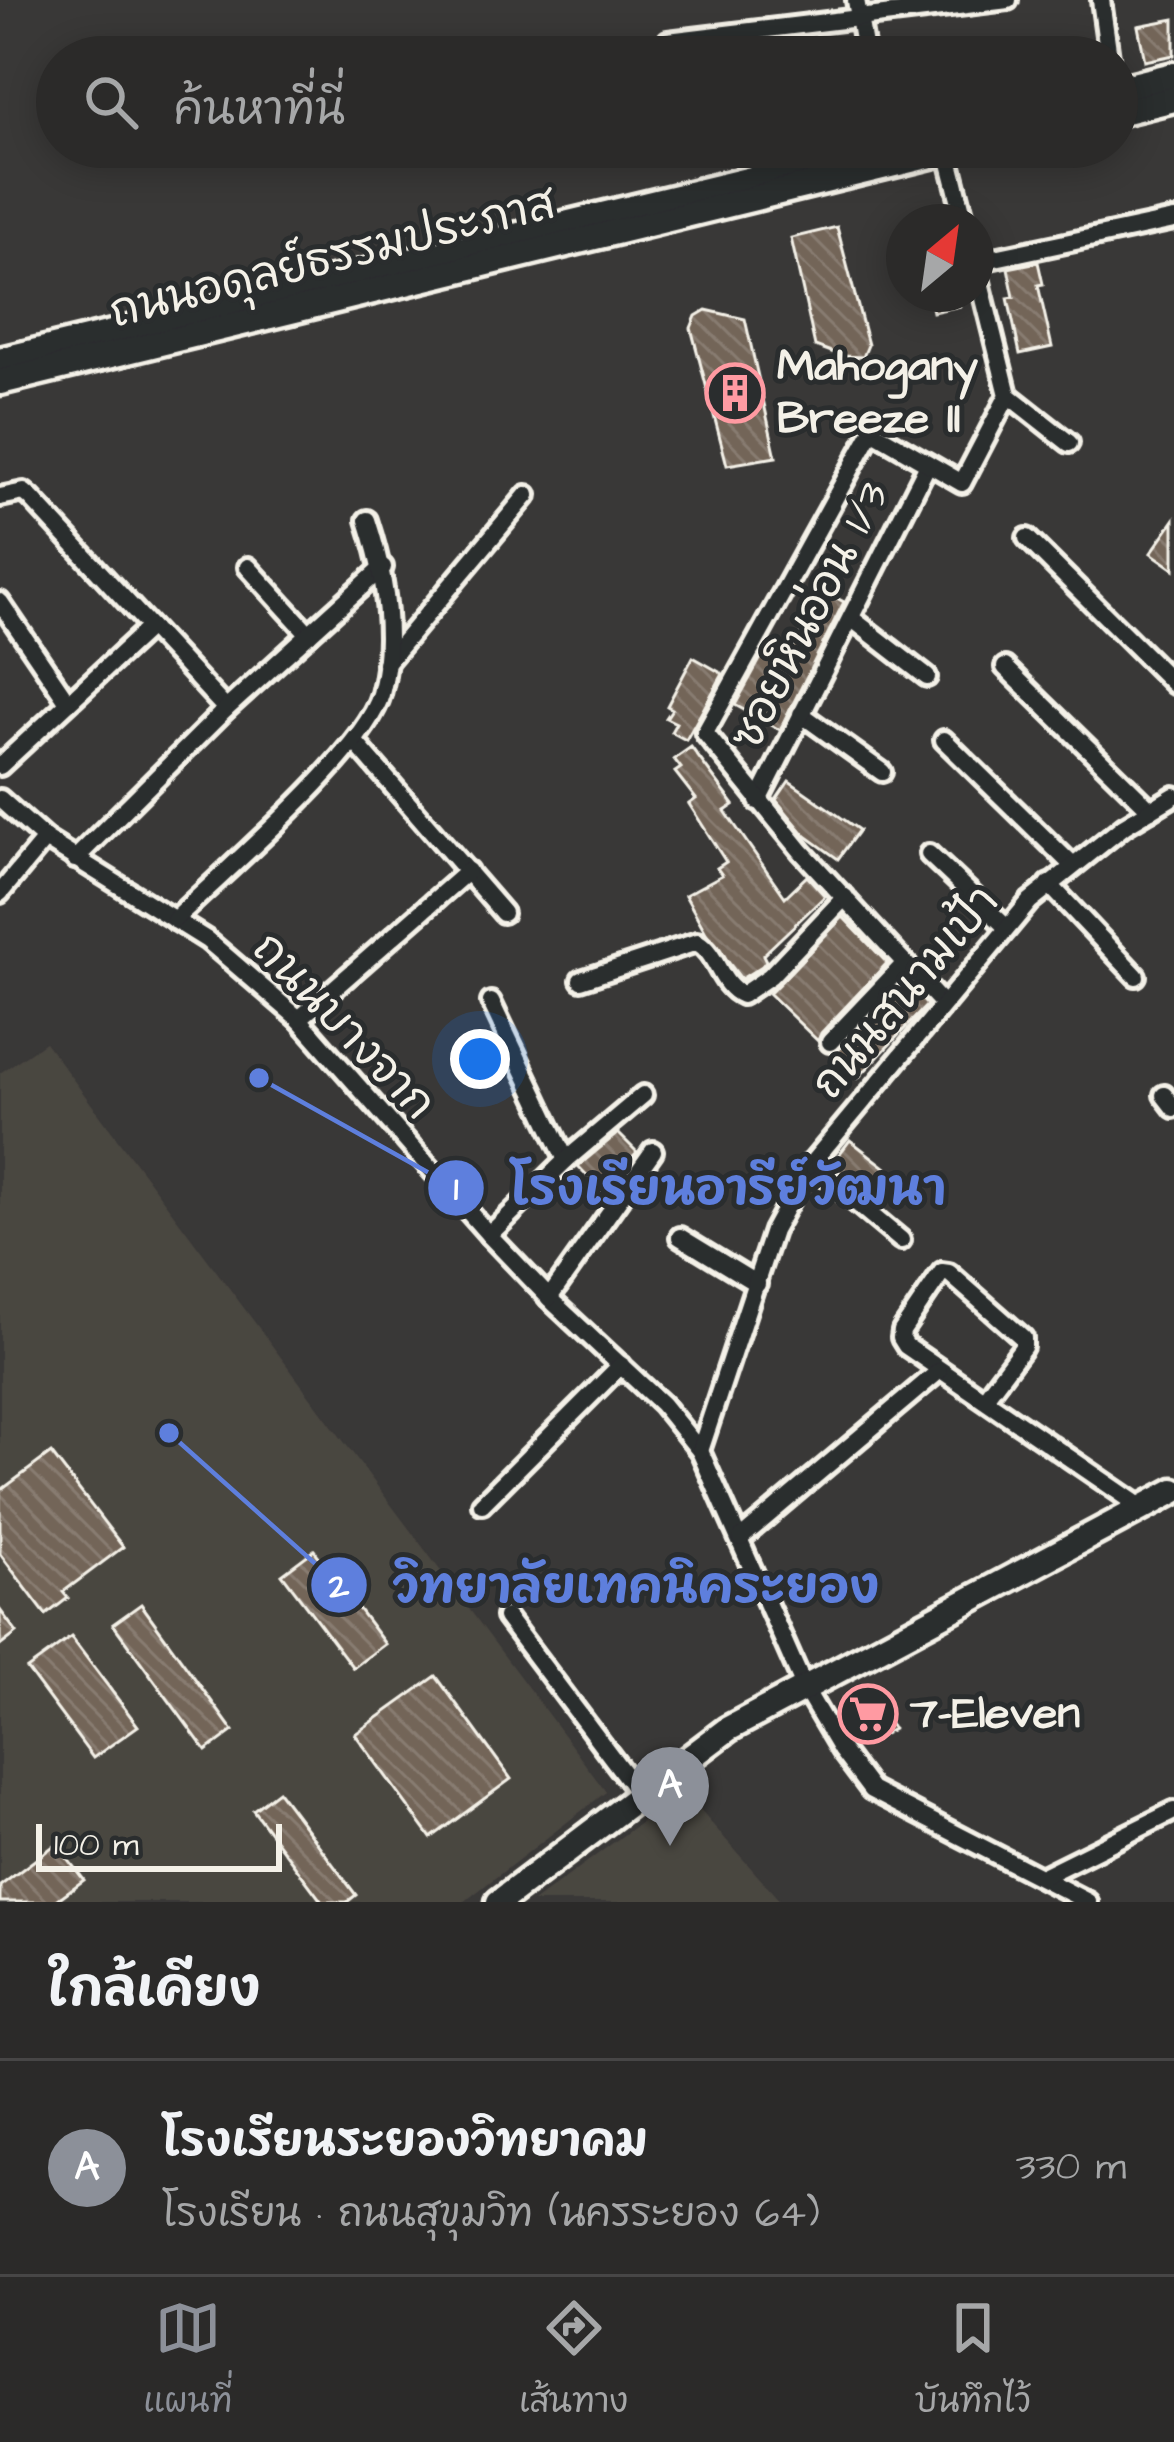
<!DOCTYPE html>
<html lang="th">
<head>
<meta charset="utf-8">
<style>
  body { margin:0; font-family:"Architects Daughter","Playpen Sans Thai",sans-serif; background:#373635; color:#f1f3f6 }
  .compass { position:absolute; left:886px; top:204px; width:108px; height:108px; border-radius:50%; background:#2b2a29; box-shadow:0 6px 30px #0003; rotate:29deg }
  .scale { position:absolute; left:36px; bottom:30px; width:246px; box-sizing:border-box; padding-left:12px; border:6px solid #f4f1e8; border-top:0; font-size:33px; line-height:42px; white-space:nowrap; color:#f4f1e8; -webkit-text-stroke:9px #2a2d2e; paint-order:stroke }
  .you { position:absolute; left:480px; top:1059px; width:42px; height:42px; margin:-30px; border:9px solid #fff; border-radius:50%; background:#1a73e8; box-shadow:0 0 0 18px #1a73e833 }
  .badge { display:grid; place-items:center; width:78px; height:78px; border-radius:50%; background:#8c9099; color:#fff; font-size:39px; font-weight:700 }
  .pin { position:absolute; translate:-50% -99px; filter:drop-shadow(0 3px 6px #0008) }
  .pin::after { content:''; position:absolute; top:63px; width:42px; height:36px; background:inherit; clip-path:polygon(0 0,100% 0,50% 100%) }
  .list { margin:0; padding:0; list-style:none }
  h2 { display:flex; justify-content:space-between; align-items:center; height:156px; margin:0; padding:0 48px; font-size:51px }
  h2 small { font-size:39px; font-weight:400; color:#a6a7a8 }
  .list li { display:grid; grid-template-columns:78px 1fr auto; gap:36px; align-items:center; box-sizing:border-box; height:216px; padding:0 48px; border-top:3px solid #474646 }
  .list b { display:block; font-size:45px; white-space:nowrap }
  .list p { margin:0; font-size:39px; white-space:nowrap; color:#a6a7a8 }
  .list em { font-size:39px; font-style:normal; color:#a6a7a8 }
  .icon { flex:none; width:66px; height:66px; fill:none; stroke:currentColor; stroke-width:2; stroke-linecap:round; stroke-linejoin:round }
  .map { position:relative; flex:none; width:1174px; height:1902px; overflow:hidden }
  .search { position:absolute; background:#2b2a29; box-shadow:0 6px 30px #0003; left:36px; right:36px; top:36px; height:132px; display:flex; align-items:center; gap:30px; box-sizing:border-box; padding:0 42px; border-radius:66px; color:#a6a7a8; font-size:45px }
  .sheet { height:372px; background:#2b2a29 }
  nav { display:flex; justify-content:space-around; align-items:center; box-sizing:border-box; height:168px; border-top:3px solid #474646; background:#2b2a29; font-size:33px; color:#a6a7a8 }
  nav a { display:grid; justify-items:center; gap:6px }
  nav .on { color:#8c9099 }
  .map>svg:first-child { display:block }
  .built { fill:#4a4641 }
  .building { fill:url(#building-back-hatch); stroke:#f4f1e8; stroke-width:3 }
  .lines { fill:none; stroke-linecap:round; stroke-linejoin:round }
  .street-casing { stroke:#f4f1e8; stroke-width:26 }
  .secondary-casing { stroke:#f4f1e8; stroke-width:33 }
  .street { stroke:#2a2d2e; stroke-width:16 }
  .secondary { stroke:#2a2d2e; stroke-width:24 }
  .labels { text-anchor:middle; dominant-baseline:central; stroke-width:10; stroke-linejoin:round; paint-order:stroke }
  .street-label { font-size:45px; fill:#f4f1e8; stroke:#2a2d2e }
  .poi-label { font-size:45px; font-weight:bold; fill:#f4f1e8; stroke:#2a2d2e; text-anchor:start }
  .leader { fill:none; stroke:#5e7fdd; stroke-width:4.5 }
  .callout-dot { fill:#5e7fdd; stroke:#2a2d2e; stroke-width:4.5 }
  .mark-label { font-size:36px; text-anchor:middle; font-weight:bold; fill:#fff }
  .callout-label { font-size:48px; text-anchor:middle; font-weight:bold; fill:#5e7fdd; stroke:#2a2d2e; stroke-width:10; stroke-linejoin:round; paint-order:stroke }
</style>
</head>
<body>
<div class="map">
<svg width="1174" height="1902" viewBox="0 0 1174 1902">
  <defs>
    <pattern id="building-back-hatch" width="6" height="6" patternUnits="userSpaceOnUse" patternTransform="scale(3)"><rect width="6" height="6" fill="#736559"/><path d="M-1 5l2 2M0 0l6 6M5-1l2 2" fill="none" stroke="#887c71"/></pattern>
  </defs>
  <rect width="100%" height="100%" fill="#393837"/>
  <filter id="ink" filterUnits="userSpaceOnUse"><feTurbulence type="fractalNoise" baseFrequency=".00833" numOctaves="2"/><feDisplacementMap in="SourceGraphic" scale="24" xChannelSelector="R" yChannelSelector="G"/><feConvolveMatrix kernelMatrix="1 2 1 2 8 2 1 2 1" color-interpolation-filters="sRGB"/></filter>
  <g filter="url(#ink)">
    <g class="built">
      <polygon points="45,1042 606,1792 464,1902 0,1902 0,1073"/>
      <polygon points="683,1791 781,1902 533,1902"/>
    </g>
    <g class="building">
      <polygon points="1174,19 1174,55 1145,61 1138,26"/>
      <polygon points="837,227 868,345 863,357 842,356 815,346 791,238"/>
      <polygon points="1038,262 1043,284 1038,285 1052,347 1020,354 1008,298 1014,297 1008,268"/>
      <polygon points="929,294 957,294 960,306 933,312"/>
      <polygon points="706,310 745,319 776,457 727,465 691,328 696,316"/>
      <polygon points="1174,520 1174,569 1151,553"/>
      <polygon points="825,592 844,602 780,730 735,705 768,645 788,657"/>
      <polygon points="693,657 723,674 686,740 671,732 676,723 666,718 672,709 667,706"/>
      <polygon points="691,747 734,805 725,811 785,897 807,876 825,896 763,955 766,961 762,966 741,979 706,933 685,895 722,875 717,868 726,862 689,804 696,799 675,772 681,768 674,759"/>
      <polygon points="789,781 859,830 838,859 806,836 776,800"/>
      <polygon points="843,917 887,963 821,1033 818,1041 769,994"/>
      <polygon points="905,982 927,1005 858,1078 834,1054"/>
      <polygon points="618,1133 637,1152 601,1190 578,1166"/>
      <polygon points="850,1140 894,1174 874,1201 831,1165"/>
      <polygon points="51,1453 123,1547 63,1592 68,1598 46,1615 0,1554 0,1491"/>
      <polygon points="314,1550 385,1644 353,1668 282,1574"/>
      <polygon points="141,1604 233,1731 206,1751 113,1624"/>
      <polygon points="0,1610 17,1633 0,1646"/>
      <polygon points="71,1637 138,1726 93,1758 27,1669"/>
      <polygon points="436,1676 511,1779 431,1838 355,1734"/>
      <polygon points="871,1685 893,1729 866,1743 843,1698"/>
      <polygon points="278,1791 356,1895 347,1902 322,1902 253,1810"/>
      <polygon points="56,1844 84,1880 54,1902 0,1902 0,1886"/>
    </g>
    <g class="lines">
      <defs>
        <g id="street">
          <polyline points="856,0 866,57"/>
          <polyline points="1101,0 1109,57"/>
          <polyline points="668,41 1008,0"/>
          <polyline points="946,147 965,222"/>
          <polyline points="976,262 1174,220"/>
          <polyline points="1008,395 1069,443"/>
          <polyline points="0,497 24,492 31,498 226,709"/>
          <polyline points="1027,538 1174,684"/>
          <polyline points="248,567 309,634"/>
          <polyline points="0,602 68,702"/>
          <polyline points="851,618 927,677"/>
          <polyline points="386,663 527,495"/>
          <polyline points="1005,667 1151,810"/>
          <polyline points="801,714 882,772"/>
          <polyline points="944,740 1073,866"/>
          <polyline points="354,741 503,913"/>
          <polyline points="0,766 150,627"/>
          <polyline points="0,799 45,839 207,940 299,1019 489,1235 555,1304 662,1404 700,1451 805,1689 841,1750 871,1790 1088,1902"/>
          <polyline points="758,801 928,464"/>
          <polyline points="929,854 1007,928"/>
          <polyline points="75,859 226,709 383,567"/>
          <polyline points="1049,884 1136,976"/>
          <polyline points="0,893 45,839"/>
          <path d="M174 920C222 873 365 752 381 694 396 637 385 575 367 520"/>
          <path d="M581 980 697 942C718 954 719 985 742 995L770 976 845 897"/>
          <polyline points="491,1002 566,1160"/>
          <polyline points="942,1003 802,852 705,733 872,431 962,483 1008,395 976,266"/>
          <polyline points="299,1019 468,871"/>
          <polyline points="830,1042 905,963"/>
          <polyline points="1164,1095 1174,1108"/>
          <polyline points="810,1164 901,1240"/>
          <polyline points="489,1235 566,1160 643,1095"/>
          <polyline points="680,1237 757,1284"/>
          <polyline points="549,1298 653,1151"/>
          <polyline points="984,1399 1023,1347 1023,1338 949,1273 942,1272 902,1331 901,1338 906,1346 1141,1507"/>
          <polyline points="700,1451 773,1231 806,1170 1030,901 1124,826 1174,796"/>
          <polyline points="482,1504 621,1365"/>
          <polyline points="741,1538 939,1371"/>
          <polyline points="506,1617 640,1795"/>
          <polyline points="1041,1877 1174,1811"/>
        </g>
        <g id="secondary">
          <polyline points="1117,89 1174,75"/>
          <polyline points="1117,113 1174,99"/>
          <polyline points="0,360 884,147"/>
          <polyline points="0,382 964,147"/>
          <polyline points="499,1902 728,1729 1174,1491"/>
        </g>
      </defs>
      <use href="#street" class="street-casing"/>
      <use href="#secondary" class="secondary-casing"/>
      <use href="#street" class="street"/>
      <use href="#secondary" class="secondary"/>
    </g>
  </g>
  <defs>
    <symbol id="building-ring" viewBox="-11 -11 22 22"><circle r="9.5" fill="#2a2d2e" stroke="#ff9aa2" stroke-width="1.5"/><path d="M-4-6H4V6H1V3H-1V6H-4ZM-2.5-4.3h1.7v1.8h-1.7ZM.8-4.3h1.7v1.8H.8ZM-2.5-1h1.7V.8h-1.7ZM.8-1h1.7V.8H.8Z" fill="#ff9aa2"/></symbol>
    <symbol id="supermarket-ring" viewBox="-11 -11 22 22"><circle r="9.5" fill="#2a2d2e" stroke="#ff9aa2" stroke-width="1.5"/><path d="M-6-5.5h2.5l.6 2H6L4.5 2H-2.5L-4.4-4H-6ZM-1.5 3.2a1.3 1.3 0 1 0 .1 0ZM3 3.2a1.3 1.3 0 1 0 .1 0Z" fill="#ff9aa2"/></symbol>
  </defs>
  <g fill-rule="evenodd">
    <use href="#building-ring" x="702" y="360" width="66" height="66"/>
    <use href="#supermarket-ring" x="835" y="1681" width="66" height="66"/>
  </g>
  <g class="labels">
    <g class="street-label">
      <text transform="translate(332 259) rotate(-14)">ถนนอดุลย์ธรรมประภาส</text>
      <text transform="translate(811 616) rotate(-63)">ซอยหินอ่อน 1/3</text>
      <text transform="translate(906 993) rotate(-50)">ถนนสนามเป้า</text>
      <text transform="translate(343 1027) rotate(46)">ถนนบางจาก</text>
    </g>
    <g class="poi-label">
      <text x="777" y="367">Mahogany<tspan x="777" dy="52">Breeze II</tspan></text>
      <text x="910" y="1714">7-Eleven</text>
    </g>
  </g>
  <path class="leader" d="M259 1078L456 1188M169 1433L339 1585"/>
  <g class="callout-dot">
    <circle cx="259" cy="1078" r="12"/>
    <circle cx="169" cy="1433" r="12"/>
    <circle cx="456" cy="1188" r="30"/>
    <circle cx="339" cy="1585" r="30"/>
  </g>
  <g class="mark-label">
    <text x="456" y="1200">1</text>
    <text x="339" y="1597">2</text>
  </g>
  <g class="callout-label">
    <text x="728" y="1204">โรงเรียนอารีย์วัฒนา</text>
    <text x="636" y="1602">วิทยาลัยเทคนิคระยอง</text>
  </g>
</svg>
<svg class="compass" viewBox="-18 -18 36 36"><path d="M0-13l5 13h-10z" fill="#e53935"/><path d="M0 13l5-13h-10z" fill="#a6a7a8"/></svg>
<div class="scale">100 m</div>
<div class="you"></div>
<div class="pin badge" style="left:670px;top:1846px">A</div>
<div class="search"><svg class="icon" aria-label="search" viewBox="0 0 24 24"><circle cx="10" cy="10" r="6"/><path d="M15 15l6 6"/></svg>ค้นหาที่นี่</div>
</div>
<section class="sheet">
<h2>ใกล้เคียง<small></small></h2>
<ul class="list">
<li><span class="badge">A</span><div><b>โรงเรียนระยองวิทยาคม</b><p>โรงเรียน · ถนนสุขุมวิท (นครระยอง 64)</p></div><em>330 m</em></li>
</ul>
</section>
<nav>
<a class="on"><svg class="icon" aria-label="map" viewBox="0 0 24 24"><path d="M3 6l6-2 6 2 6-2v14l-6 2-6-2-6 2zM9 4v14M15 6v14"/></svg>แผนที่</a>
<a><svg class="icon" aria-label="directions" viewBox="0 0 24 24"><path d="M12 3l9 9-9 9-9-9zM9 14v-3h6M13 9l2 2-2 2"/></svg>เส้นทาง</a>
<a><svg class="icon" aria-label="saved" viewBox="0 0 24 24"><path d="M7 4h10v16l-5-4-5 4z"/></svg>บันทึกไว้</a>
</nav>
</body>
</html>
